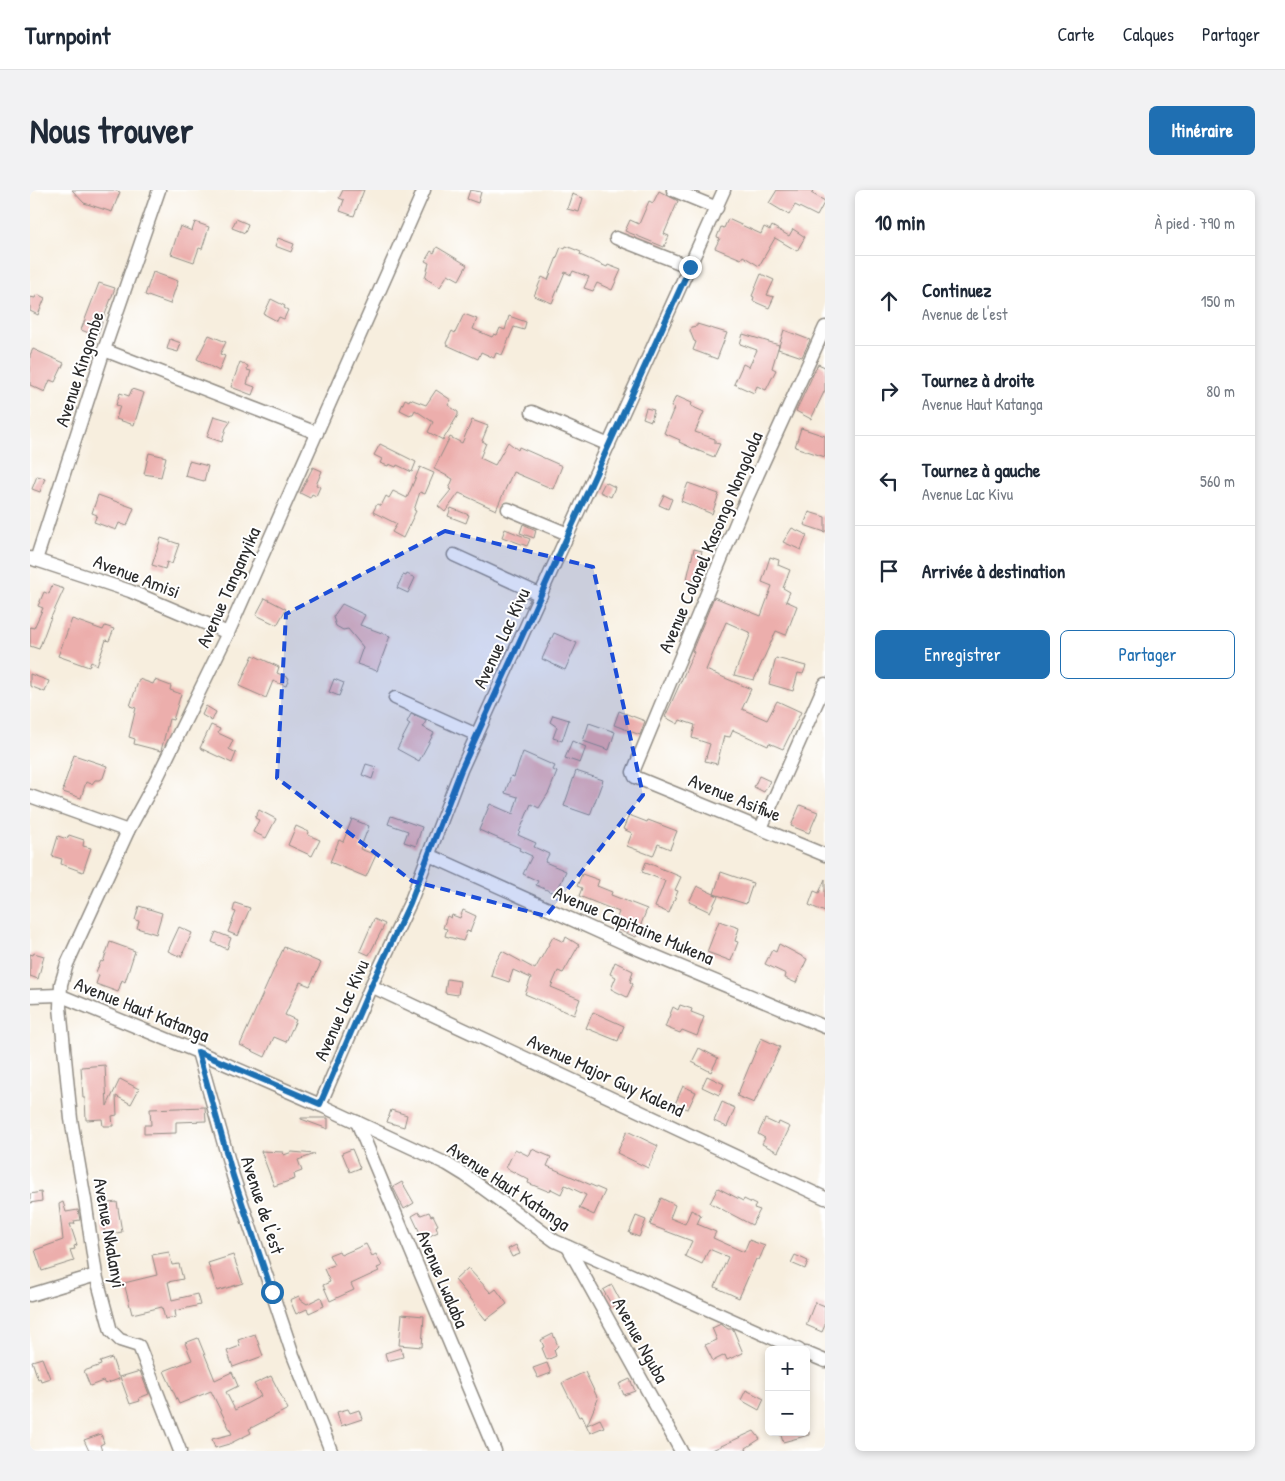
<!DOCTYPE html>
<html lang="fr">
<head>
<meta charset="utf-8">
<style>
  body { margin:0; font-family:"Patrick Hand",sans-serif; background:#f2f2f3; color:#1f2937 }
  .controls { position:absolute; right:15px; bottom:15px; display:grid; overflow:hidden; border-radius:8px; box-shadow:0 2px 8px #0003 }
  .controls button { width:45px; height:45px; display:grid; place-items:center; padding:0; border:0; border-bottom:1px solid #e0e1e3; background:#fff; color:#1f2937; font:25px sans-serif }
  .stop { position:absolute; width:15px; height:15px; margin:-11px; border:4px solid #1f6fb2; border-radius:50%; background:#fff }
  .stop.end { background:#1f6fb2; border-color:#fff; box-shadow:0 1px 5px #0008 }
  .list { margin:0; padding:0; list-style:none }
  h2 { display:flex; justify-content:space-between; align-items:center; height:65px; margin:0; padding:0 20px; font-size:21px }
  h2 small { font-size:16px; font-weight:400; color:#747a83 }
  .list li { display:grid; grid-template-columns:32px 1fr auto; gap:15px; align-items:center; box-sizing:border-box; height:90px; padding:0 20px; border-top:1px solid #e0e1e3 }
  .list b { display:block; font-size:19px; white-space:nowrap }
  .list p { margin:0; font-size:16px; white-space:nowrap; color:#747a83 }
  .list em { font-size:16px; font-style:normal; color:#747a83 }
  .actions { display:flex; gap:10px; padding:15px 20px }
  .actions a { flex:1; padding:11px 0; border:1px solid #1f6fb2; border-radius:8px; text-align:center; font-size:18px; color:#1f6fb2 }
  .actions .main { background:#1f6fb2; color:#fff }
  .icon { flex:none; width:28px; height:28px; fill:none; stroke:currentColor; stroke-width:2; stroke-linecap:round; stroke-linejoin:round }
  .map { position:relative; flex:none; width:795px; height:1261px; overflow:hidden; border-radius:8px }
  header { display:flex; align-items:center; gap:30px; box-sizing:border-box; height:70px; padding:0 25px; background:#fff; border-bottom:1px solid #e0e1e3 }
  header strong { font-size:24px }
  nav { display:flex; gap:28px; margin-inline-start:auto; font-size:18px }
  .intro { display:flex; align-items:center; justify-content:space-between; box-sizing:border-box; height:120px; padding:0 30px }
  h1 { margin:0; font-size:35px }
  .button { padding:12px 22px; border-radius:8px; background:#1f6fb2; color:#fff; font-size:18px; font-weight:700 }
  main { display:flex; gap:30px; padding:0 30px }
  aside { flex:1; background:#fff; border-radius:8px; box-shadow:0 2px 8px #0003 }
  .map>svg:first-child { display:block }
  .building { fill:#ecaeac }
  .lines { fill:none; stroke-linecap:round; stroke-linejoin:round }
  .street-casing { stroke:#918c84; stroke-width:15 }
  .street { stroke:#fff; stroke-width:12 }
  .route { stroke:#1f6fb2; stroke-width:6 }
  .marked { fill:#1d4ed8; fill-opacity:0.2; stroke:#1d4ed8; stroke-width:4; stroke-dasharray:10 6; stroke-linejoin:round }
  .labels { text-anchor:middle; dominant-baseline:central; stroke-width:4; stroke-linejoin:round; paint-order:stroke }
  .street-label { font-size:19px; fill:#2b2b2b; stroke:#fff }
</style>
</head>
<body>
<header>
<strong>Turnpoint</strong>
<nav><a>Carte</a><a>Calques</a><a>Partager</a></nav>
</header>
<div class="intro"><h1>Nous trouver</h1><a class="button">Itinéraire</a></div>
<main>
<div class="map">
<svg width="795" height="1261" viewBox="0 0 795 1261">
  <rect width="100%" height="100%" fill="#fff"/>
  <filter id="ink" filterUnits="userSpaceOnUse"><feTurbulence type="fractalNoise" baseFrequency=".02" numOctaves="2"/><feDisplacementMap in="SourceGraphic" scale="10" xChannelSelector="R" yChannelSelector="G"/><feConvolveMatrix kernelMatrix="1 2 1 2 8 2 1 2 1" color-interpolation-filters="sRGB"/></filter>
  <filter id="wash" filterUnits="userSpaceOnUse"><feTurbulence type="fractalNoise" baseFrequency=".0096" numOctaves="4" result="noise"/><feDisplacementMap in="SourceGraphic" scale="20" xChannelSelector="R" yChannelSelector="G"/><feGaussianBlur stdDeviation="1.12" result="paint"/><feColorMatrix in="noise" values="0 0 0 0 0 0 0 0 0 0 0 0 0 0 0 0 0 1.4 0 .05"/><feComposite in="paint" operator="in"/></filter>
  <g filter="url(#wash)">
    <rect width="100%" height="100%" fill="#f7eede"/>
    <g id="blocks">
      <g class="building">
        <polygon points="42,0 84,0 90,2 82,22 54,13"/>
        <polygon points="313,0 334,0 324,26 310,21 314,10 309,8"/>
        <polygon points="440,0 451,2 448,13 437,9"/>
        <polygon points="747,0 784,0 781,3 795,11 787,26 765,15 759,25 739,13"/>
        <polygon points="629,1 648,11 634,44 639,46 634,57 595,41 600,30 609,34 619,11 623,13"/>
        <polygon points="542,4 553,8 549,22 537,19"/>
        <polygon points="206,29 218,34 215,43 202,38"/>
        <polygon points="698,29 731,44 734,37 740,40 742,36 759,46 763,39 775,47 767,61 745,48 729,76 713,66 711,69 685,58 690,48 687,47 691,37 694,38"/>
        <polygon points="165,32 179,37 172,59 169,58 164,72 141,64 150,36 162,41"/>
        <polygon points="248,48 264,54 261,62 245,56"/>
        <polygon points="536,56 551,62 550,65 561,70 577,77 578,75 591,80 582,100 567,93 563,101 554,98 559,87 543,81 541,85 535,82 522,113 504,106 512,87 518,90 531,57 535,59"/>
        <polygon points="407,57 437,75 429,90 418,84 410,97 395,88 399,73 395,71 401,61 404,63"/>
        <polygon points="123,82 148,91 140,114 115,105"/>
        <polygon points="731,84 744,90 737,105 744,107 739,118 723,111 724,107 722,106"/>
        <polygon points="69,93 85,98 67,146 51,140"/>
        <polygon points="7,104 15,108 8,125 0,121 0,107 5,108"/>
        <polygon points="241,109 255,116 254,118 258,120 254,129 249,127 247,131 234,124"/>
        <polygon points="434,124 447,129 443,139 462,147 464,144 467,145 470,138 475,140 479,126 496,132 494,140 484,137 472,165 466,163 464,168 451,162 448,169 417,155 416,153 422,141 425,143"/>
        <polygon points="667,134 697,143 687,169 663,160 666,152 664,151 660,141 661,137 667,136"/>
        <polygon points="754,140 780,150 772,167 748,159"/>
        <polygon points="713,144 749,155 742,178 746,180 736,200 727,196 724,203 704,194 713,174 719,177 727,160 710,154"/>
        <polygon points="179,145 196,152 190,164 195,166 189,181 167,169"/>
        <polygon points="140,149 151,153 148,162 137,159"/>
        <polygon points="3,159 34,173 25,192 20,190 15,202 0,195 0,165"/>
        <polygon points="210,172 218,176 217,180 221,181 217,194 225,197 222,205 201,197"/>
        <polygon points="788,174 795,177 795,200 781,229 766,221"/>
        <polygon points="102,199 114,203 104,235 86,229 90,216 86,215 90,203 99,206"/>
        <polygon points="406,200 421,210 418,215 428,222 428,225 413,250 398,242 403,232 385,220 383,224 381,224 380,225 370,220 375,209 379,211 380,209 396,215"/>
        <polygon points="646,206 662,213 661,216 674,222 665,242 685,249 685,253 690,254 684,267 664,259 649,252 650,250 634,243 644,218 641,217"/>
        <polygon points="616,218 624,220 621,231 613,228"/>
        <polygon points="184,226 201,231 196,238 192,252 177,247"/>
        <polygon points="442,230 458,236 452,251 456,253 450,268 465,275 478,252 488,260 489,257 532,276 523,299 483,282 466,320 429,303 415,322 408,316 421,300 419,299 423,289 404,279 420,247 432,253"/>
        <polygon points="771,238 795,246 795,267 765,257"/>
        <polygon points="350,254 386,272 382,282 367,275 366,277 359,274 358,276 350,273 352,269 344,265"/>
        <polygon points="119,263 136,267 131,287 114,284"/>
        <polygon points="159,271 178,276 174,291 155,286"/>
        <polygon points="283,277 292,281 286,295 290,297 286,306 282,304 280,308 270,303"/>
        <polygon points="390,277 404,283 395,304 390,302 384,320 386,321 373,348 362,342 367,334 343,322 347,314 351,316 356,306 359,308 363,301 377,308"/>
        <polygon points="7,286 15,288 10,302 2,299"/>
        <polygon points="575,292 585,297 581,307 570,302"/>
        <polygon points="658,293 689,304 682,324 651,311"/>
        <polygon points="68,305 104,318 97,336 89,333 86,340 64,332 67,325 62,323"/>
        <polygon points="634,305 642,309 638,319 629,315"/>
        <polygon points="421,318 439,325 436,333 418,326"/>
        <polygon points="779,322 795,327 795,342 774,335"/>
        <polygon points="493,334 506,340 504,348 490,343"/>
        <polygon points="762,338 777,345 771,360 753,352"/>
        <polygon points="475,339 500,349 497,356 472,347"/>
        <polygon points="131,348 149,354 142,374 137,372 135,379 122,375"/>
        <polygon points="664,359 672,361 665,391 657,389"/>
        <polygon points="740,367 749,370 748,375 760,380 753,398 760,402 756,411 767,416 756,445 746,441 724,490 704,485 721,443 696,432 676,480 721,499 712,519 737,530 747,511 771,522 753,559 739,553 738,556 703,540 700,547 694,546 687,574 675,571 680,554 662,548 665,535 650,530 648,534 635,527 664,462 662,461 684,407 731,426 742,396 732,392"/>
        <polygon points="377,384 385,388 378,403 367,398 373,385 376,386"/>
        <polygon points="22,395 34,399 19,432 9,459 0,456 0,437 4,438 13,418 8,416 14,402 19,404"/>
        <polygon points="491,405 500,409 496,417 487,414"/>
        <polygon points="235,408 256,419 247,435 226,425"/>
        <polygon points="312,414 335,425 330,435 360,446 347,481 327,474 333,457 318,439 313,440 306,436 303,427"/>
        <polygon points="42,429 73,440 75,436 84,439 79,451 76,450 67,475 61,472 59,477 28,466"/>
        <polygon points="524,443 547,453 535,480 512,469"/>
        <polygon points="223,465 249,477 247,483 259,488 256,496 243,491 236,508 209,496"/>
        <polygon points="746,468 776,476 773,484 768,483 763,501 739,494"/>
        <polygon points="0,484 19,491 15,502 0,496"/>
        <polygon points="109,489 123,494 125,490 141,496 140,500 151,504 143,530 139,529 131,561 104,554 105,549 99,547 106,518 100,516"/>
        <polygon points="304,489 314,493 309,506 299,502"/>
        <polygon points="176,516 186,522 182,531 172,525"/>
        <polygon points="589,521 615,531 610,545 584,535"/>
        <polygon points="381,524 396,531 393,537 404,543 389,571 367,559 380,534 377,532"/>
        <polygon points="523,525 539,530 532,551 523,548 527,537 520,532"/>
        <polygon points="559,533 585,542 579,560 553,551"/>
        <polygon points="181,535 190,539 188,543 203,550 199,559 206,563 202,573 170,558"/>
        <polygon points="542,551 556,557 550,573 535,568"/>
        <polygon points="493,562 525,576 523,580 527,582 519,602 509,618 501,614 488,645 506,653 504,657 519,664 515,672 536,681 526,704 506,695 508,691 493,684 502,666 489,660 490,658 449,640 460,614 483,624 488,607 475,603 481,586 484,587"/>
        <polygon points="44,565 77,576 73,588 70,590 65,590 62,594 56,592 51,608 33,602 34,599 33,598"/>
        <polygon points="336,574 346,577 342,589 332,585"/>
        <polygon points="546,581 573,590 560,625 534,616"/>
        <polygon points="729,586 740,591 734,602 724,597"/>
        <polygon points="770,615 788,622 779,643 761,636"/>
        <polygon points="229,620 246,629 236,648 223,642 229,630 225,628"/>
        <polygon points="599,625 617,632 618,630 647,641 640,659 628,654 623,666 597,656 602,643 593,639"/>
        <polygon points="361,626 392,637 386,656 374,652 378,641 358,634"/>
        <polygon points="322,629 339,636 330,659 346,665 336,687 300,672 309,650 313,652"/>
        <polygon points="266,636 279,642 278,645 290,650 282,666 258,655"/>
        <polygon points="39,645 54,650 53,656 61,658 53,682 31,674 32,669 22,666 28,646 37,649"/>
        <polygon points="616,672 651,687 645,700 648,701 639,723 625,717 635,691 612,682"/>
        <polygon points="691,682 723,693 716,714 684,704"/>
        <polygon points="552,684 569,690 567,696 582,702 581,705 617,719 606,747 583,738 589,722 549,706 552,698 547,696"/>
        <polygon points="795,689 795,722 779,715 784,701 789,703"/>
        <polygon points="667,696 688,706 680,722 659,712"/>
        <polygon points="205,713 220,718 208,746 198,742 206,722 203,721"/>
        <polygon points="109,716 132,723 126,744 107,738 109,731 105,730"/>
        <polygon points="433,720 446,726 440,742 437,741 433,751 415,746 417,739 413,738 417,726 421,728 422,725 430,728"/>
        <polygon points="344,729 355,734 339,765 330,761"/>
        <polygon points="689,731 709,738 705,751 708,752 701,771 677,762"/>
        <polygon points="149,737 162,743 151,767 138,761"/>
        <polygon points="186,742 201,748 197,759 182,752"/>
        <polygon points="523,747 534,752 536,747 549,755 533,783 528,781 521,797 550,809 544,825 495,804 501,788 483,780 479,792 461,786 464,775 472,761 505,779"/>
        <polygon points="80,752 105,761 95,792 92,790 88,802 66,794 69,785 65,784 71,771 73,772"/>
        <polygon points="749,754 777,769 766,793 755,788 756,784 735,774 742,760 746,762"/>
        <polygon points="254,757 291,773 280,796 270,792 255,825 266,830 256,852 244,847 235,867 210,855"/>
        <polygon points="4,763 14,766 8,789 0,786 0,764 3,765"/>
        <polygon points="585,772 603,781 600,792 603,794 597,807 581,799 586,787 580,784"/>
        <polygon points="417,789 430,791 428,805 415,803"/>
        <polygon points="650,815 662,819 661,822 674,827 667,846 652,840 650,843 635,837 643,817 648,820"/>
        <polygon points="563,822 594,836 588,851 556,838"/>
        <polygon points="731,848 750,857 724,913 707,906"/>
        <polygon points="669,858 688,868 681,882 662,872"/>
        <polygon points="75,875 77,916 90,889 109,899 101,914 86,906 87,925 82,926 83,936 73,936 72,929 56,930 55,908 53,908 51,877"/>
        <polygon points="677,886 694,894 689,905 672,897"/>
        <polygon points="653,896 666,902 658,919 645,914"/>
        <polygon points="692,912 705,918 697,937 684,931"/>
        <polygon points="175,917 176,931 146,932 146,943 114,944 114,935 121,935 120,919"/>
        <polygon points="361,920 377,925 374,937 357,932"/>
        <polygon points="271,928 298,928 298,939 271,929"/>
        <polygon points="735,929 748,935 749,932 760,937 748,962 732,954 735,948 728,944"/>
        <polygon points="597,941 628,956 618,978 587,963"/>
        <polygon points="322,959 330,978 320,982 312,963"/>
        <polygon points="485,959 499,966 502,959 521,967 517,976 575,1001 564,1025 549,1018 556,1005 535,995 531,1004 521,999 520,1002 498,993 499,990 476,978"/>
        <polygon points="231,961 253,962 254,965 262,962 285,964 268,970 272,981 264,984 265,989 244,996"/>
        <polygon points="372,992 384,1013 374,1019 363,997"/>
        <polygon points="688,998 713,1011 714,1009 726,1015 724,1018 730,1020 722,1035 680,1013"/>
        <polygon points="11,1002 12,1011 0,1013 0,1004"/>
        <polygon points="631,1008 645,1015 640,1028 655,1034 661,1020 671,1025 667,1034 686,1042 683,1048 714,1062 719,1050 735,1056 729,1070 726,1069 709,1108 685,1097 698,1067 679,1059 672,1074 655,1066 662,1051 620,1035"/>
        <polygon points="33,1012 36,1022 48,1020 50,1030 44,1031 45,1034 40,1034 47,1055 44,1056 45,1059 40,1060 44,1071 12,1081 5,1060 33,1050 29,1014"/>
        <polygon points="87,1012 92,1042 75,1045 71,1020 79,1019 78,1013"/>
        <polygon points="389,1022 391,1025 399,1022 401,1026 403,1025 408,1035 406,1036 408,1042 393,1049 382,1026"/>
        <polygon points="606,1026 616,1030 609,1047 599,1043"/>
        <polygon points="336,1054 342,1066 346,1064 352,1076 347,1078 349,1081 321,1094 324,1100 300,1111 293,1095 300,1092 294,1079 304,1075 299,1065 309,1061 311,1065"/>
        <polygon points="486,1055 490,1064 482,1067 478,1059"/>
        <polygon points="139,1062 142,1075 149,1074 153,1089 138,1092 142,1110 167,1104 170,1115 145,1121 146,1127 135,1129 132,1117 102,1124 94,1093 127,1085 122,1065"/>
        <polygon points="203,1065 213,1093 187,1101 178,1073"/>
        <polygon points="765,1065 778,1071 775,1079 761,1073"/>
        <polygon points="438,1078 461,1103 466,1099 477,1114 456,1130 445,1116 446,1115 425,1090"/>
        <polygon points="582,1095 591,1112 583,1117 573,1100"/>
        <polygon points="269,1106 271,1110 277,1114 291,1107 294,1116 279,1123 277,1119 266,1124 260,1110"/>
        <polygon points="785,1112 795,1116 795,1135 792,1142 776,1135"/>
        <polygon points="372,1124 394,1126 392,1157 369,1155"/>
        <polygon points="691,1134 698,1139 703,1139 713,1163 697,1170 695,1165 683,1171 675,1155 687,1150 682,1138"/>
        <polygon points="225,1144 233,1166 203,1177 197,1161 210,1156 208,1150"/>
        <polygon points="523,1144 528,1156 524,1160 526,1166 517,1170 512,1158 514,1157 511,1150"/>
        <polygon points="168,1148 185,1190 202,1182 208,1196 196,1202 205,1220 231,1206 224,1194 241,1186 258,1219 219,1239 221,1243 199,1254 185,1258 182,1249 202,1244 181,1201 149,1214 134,1181 162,1170 155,1153"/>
        <polygon points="371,1158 373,1167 357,1171 355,1163"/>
        <polygon points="12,1168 20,1188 11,1191 10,1188 8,1189 2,1171"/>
        <polygon points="82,1168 89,1189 75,1194 73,1191 60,1196 54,1181 71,1175 70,1172"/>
        <polygon points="517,1173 521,1183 508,1188 503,1178"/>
        <polygon points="110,1181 119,1204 109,1208 110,1211 100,1214 90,1187"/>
        <polygon points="555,1182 568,1209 557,1235 570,1229 574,1237 560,1243 552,1226 549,1227 532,1193"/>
        <polygon points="600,1189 605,1201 594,1205 589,1194"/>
        <polygon points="716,1200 734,1209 729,1220 711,1210"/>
        <polygon points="318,1219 320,1223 329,1220 332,1229 311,1236 307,1222"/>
        <polygon points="724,1241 730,1249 716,1258 717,1261 680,1261"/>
        <polygon points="750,1242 779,1242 779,1245 753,1252"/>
        <polygon points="71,1244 74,1253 70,1255 72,1261 59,1261 54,1250"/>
      </g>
    </g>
  </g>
  <g filter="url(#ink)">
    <use href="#blocks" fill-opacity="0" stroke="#918c84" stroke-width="1"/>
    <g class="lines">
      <defs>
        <g id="street">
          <polyline points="643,0 687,18"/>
          <polyline points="586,48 660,77"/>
          <polyline points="795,137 711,321 603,582 605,587 795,665"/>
          <polyline points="74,160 287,243"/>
          <polyline points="502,222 579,255"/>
          <polyline points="478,319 538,344"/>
          <polyline points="424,365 511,405"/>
          <polyline points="0,368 100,401 198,443"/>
          <polyline points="6,370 74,160 129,0"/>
          <polyline points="365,508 447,545"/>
          <polyline points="0,606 98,641"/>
          <polyline points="731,638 795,494"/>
          <polyline points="399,665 596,754 795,837"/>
          <polyline points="341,796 795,1008"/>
          <polyline points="0,806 29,805 168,862 290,915 417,974 435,985 525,1051 769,1160"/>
          <polyline points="168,862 203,986 263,1165 301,1261"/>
          <polyline points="290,915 341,796 380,713 431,580 694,0"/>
          <polyline points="327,932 465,1261"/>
          <polyline points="538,1057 651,1261"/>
          <polyline points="0,1105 66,1085"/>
          <polyline points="776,1163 795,1171"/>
          <polyline points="150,1261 109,1156 90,1150 81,1141 66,1085 55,1010 41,929 30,817 31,794 37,774 98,641 128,586 198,443 394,0"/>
        </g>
      </defs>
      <use href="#street" class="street-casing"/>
      <use href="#street" class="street"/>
    </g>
  </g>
  <g class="lines" filter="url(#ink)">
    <polyline class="route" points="242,1102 203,986 168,862 290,914 341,796 380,713 431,580 660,77"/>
  </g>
  <path class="marked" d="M415 341 563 377 613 605 516 726 382 691 247 588 256 424Z"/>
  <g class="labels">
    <g class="street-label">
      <text transform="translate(49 179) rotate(-72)">Avenue Kingombe</text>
      <text transform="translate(680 352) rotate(-67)">Avenue Colonel Kasongo Nongolola</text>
      <text transform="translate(107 386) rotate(21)">Avenue Amisi</text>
      <text transform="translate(198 397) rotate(-66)">Avenue Tanganyika</text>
      <text transform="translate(471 448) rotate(-65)">Avenue Lac Kivu</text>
      <text transform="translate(705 607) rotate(22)">Avenue Asifiwe</text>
      <text transform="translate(604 735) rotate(23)">Avenue Capitaine Mukena</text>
      <text transform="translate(112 819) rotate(22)">Avenue Haut Katanga</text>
      <text transform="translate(311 820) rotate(-66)">Avenue Lac Kivu</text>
      <text transform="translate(576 885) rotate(25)">Avenue Major Guy Kalend</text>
      <text transform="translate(479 996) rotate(34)">Avenue Haut Katanga</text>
      <text transform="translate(233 1015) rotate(72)">Avenue de l'est</text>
      <text transform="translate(80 1043) rotate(80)">Avenue Nkalanyi</text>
      <text transform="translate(413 1089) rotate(67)">Avenue Lwalaba</text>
      <text transform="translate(611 1150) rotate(61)">Avenue Nguba</text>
    </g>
  </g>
</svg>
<div class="controls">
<button>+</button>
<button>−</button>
</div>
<div class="stop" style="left:242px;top:1102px"></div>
<div class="stop end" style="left:660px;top:77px"></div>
</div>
<aside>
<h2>10 min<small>À pied · 790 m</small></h2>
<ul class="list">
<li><svg class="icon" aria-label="ahead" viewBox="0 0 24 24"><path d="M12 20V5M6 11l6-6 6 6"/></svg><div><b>Continuez</b><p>Avenue de l'est</p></div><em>150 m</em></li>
<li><svg class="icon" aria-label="right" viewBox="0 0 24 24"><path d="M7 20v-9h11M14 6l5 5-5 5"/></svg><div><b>Tournez à droite</b><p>Avenue Haut Katanga</p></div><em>80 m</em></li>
<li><svg class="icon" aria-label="left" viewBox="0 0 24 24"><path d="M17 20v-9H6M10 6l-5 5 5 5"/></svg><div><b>Tournez à gauche</b><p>Avenue Lac Kivu</p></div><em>560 m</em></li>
<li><svg class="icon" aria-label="arrive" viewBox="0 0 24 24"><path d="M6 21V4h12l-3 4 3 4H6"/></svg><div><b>Arrivée à destination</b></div></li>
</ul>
<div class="actions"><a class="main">Enregistrer</a><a>Partager</a></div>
</aside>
</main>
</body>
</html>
